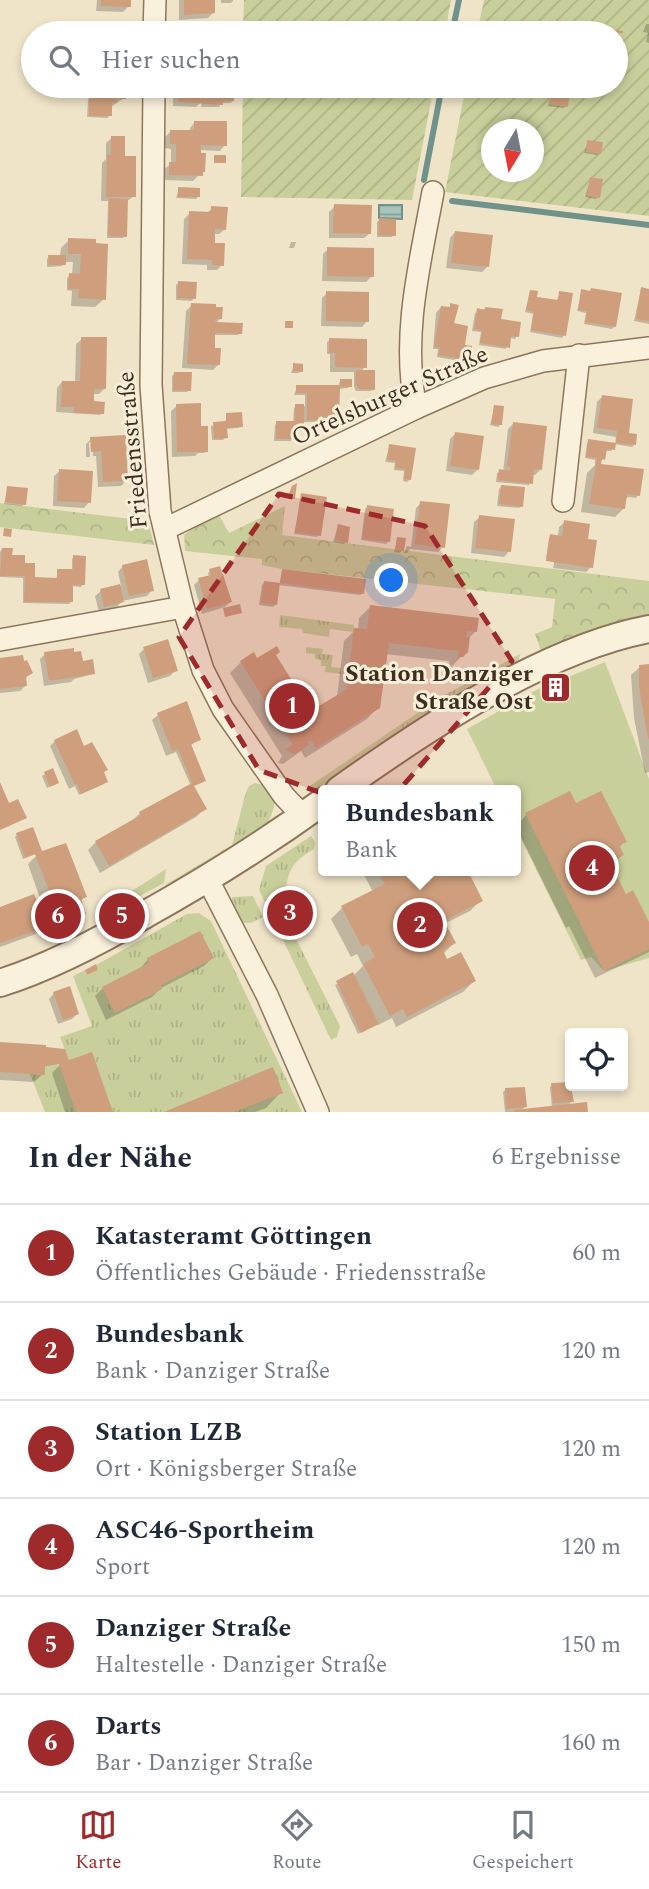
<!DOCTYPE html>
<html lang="de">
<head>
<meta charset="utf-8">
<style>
  body { margin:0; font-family:Spectral,serif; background:#f2f2f3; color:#1f2937 }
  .controls { position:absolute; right:21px; bottom:21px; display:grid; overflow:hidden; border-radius:7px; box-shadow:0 4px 10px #0003 }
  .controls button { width:63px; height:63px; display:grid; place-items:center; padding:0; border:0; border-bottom:2px solid #e0e1e3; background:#fff; color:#1f2937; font:35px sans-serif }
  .compass { position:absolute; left:481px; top:119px; width:63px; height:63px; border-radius:50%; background:#fff; box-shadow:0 4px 10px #0003; rotate:190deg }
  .you { position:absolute; left:392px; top:581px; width:24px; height:24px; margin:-18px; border:5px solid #fff; border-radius:50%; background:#1a73e8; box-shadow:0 0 0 10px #1a73e833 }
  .badge { display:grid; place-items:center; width:46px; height:46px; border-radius:50%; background:#9e2a2b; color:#fff; font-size:23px; font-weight:700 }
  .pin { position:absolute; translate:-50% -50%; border:4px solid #fff; box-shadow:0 2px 7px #0006 }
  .popup { position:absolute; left:318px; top:785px; width:203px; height:91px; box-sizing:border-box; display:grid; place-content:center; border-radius:7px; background:#fff; filter:drop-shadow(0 2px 5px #0005); font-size:23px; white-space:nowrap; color:#747a83 }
  .popup b { font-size:26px; color:#1f2937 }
  .popup::after { content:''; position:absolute; left:50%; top:100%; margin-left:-14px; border:14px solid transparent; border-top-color:#fff }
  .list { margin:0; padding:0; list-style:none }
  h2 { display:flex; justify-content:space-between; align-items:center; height:91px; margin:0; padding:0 28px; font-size:30px }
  h2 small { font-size:23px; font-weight:400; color:#747a83 }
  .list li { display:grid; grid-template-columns:46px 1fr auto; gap:21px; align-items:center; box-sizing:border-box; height:98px; padding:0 28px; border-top:2px solid #e0e1e3 }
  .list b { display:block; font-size:26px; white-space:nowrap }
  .list p { margin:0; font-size:23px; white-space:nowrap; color:#747a83 }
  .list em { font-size:23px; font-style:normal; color:#747a83 }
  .icon { flex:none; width:38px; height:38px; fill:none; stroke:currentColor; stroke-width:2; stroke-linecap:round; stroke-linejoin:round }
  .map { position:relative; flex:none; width:649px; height:1112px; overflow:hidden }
  .search { position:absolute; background:#fff; box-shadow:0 4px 10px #0003; left:21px; right:21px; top:21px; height:77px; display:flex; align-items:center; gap:18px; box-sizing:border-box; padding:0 24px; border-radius:38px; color:#747a83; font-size:26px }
  .sheet { height:679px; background:#fff }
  nav { display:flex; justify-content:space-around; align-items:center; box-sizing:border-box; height:98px; border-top:2px solid #e0e1e3; background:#fff; font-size:19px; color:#747a83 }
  nav a { display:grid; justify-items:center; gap:4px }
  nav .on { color:#9e2a2b }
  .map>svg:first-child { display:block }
  .grass { fill:url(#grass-tufts) }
  .park { fill:url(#park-crowns) }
  .garden { fill:url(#garden-furrows); fill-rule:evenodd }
  .pitch { fill:#c9cf9b }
  .water { fill:url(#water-rules); stroke:#6f938a; stroke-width:2 }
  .shadow { fill:#0003 }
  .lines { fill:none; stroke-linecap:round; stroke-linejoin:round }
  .stream { stroke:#6f938a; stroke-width:6 }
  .building { fill:#cf9f7d }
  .minor-casing { stroke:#8d765c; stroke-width:24 }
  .tertiary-casing { stroke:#8d765c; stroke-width:30 }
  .minor { stroke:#faf1dc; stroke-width:21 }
  .tertiary { stroke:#faf1dc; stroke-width:26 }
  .marked { fill:#9e2a2b; fill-opacity:0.2; stroke:#9e2a2b; stroke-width:5; stroke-dasharray:14 9; stroke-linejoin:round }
  .labels { text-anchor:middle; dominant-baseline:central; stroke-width:6; stroke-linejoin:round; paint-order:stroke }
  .street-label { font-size:24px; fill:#3d2e20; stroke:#f7eed8 }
  .poi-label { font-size:24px; font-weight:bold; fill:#3d2e20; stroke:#f7eed8; text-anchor:end }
</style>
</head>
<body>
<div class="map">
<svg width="649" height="1112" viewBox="0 0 649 1112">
  <defs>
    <pattern id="grass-tufts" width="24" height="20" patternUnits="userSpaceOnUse" patternTransform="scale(1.75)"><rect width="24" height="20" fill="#c9cf9b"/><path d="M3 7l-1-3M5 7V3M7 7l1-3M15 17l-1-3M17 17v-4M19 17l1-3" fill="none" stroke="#aeb285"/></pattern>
    <pattern id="park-crowns" width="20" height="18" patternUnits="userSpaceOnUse" patternTransform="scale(1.75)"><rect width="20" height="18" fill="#c9cf9b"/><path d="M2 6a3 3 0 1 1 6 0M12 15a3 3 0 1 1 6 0" fill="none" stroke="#aeb285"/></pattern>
    <pattern id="garden-furrows" width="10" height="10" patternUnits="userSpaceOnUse" patternTransform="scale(1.75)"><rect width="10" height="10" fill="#c9cf9b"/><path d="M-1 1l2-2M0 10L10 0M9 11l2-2" fill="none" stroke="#aeb285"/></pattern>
    <pattern id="water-rules" width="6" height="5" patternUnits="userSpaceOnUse" patternTransform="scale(1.75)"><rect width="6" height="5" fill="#a9c4bc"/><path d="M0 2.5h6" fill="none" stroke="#8ba098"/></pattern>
  </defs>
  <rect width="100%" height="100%" fill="#f0e4c8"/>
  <g class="grass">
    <polygon points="280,615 354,625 354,632 330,629 329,637 303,633 302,629 279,627"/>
    <polygon points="306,647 323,649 322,654 333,655 331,667 341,668 341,674 325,672 326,666 321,666 321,660 315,659 315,654 306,653"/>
    <polygon points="520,654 518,663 445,703 324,785 314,789 304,790 441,697"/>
    <polygon points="255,783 267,786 274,799 274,807 268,824 235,847 167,889 165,885 232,845 246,792 249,786"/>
    <path d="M311 836 315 842 314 849C295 860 288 868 286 891L275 897 340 1026 337 1037 331 1040 259 890 266 866Z"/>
    <polygon points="166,869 164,883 119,907 115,905 115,902"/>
    <polygon points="253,896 263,917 251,923 241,923 232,904 232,897"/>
    <polygon points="199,913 211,921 302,1112 45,1112 30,1074 44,1075 45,1066 69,1060 60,1037 92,1026 73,976 85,970 87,975 98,970 96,965 187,914"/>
  </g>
  <g class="park">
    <polygon points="0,503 148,521 154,545 0,527"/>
    <polygon points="285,506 282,535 649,581 649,614 574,637 541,651 535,634 552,627 555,599 282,569 262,565 262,559 185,551 184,535 190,530 219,515 229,533"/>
  </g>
  <g class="garden">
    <polygon points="244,0 451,0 445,33 243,33"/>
    <path d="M484 0H649V216L445 192 466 86H616V33H477ZM491 130H534V172H491Z"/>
    <polygon points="243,86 434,86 412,200 241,197"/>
  </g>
  <polygon class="pitch" points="605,662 649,779 649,958 604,971 591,957 581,960 516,829 516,790 497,790 467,729 536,690"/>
  <polygon class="water" points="379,205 402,205 402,219 379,218"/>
  <g class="shadow">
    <polygon points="97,0 129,0 129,6 123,12 96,11"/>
    <polygon points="179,0 205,0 213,13 208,18 179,20"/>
    <polygon points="221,0 233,0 233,1 231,3 221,3"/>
    <polygon points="646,24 649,24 649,43 646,42 648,33 643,32"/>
    <polygon points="65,86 89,86 89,87 87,89 65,89"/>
    <polygon points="98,86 125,86 124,98 111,107 108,118 87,117 88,100 90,98 98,98"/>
    <polygon points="173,86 221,86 233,101 230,103 221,103 219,107 201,107 202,101 196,107 173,106"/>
    <polygon points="594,86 611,86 609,89"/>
    <polygon points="552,91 566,106 564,108 548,106"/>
    <polygon points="195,122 225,145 220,151 199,150 199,175 193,181 164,180 164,169 171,164 171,149 165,148 165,137 170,132 190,132 190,128"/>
    <polygon points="112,138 123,157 134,196 126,202 125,236 123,238 107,238 108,201 101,201 102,163 106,159 106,143"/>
    <polygon points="588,142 599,153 597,155 584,153"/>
    <polygon points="591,178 598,197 596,199 585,197"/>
    <polygon points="179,189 198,197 196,199 176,198"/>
    <polygon points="335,206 370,233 364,238 329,238 329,212"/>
    <polygon points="212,208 225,229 219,234 213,234 213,245 222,265 217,270 207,270 207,265 182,264 184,219 190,213 206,214"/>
    <polygon points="379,220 394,235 392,237 377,237 377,222"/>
    <polygon points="455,232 488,266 482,272 446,268 450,238"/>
    <polygon points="69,240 94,241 104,299 95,307 71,306 72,291 67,290 67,278 72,275 73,262 64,262 62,266 47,267 47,259 49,257 60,256 61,248"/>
    <polygon points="291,242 296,242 294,248 289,248"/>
    <polygon points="328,249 372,276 366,282 322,281 323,254"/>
    <polygon points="179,283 194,298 192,301 176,300 176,285"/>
    <polygon points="641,289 649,290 649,324 634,321"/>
    <polygon points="582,291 615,326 612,329 584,324 586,313 577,311"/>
    <polygon points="530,292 535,298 556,302 560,293 564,335 562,338 530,332 533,314 525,312"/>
    <polygon points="327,293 367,321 362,327 321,326 322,298"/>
    <polygon points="192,305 221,318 215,324 241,333 238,335 213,335 213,350 219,364 213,370 182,368 186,311"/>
    <polygon points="451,305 452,322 463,346 467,363 465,365 453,364 454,360 437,357 438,349 433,349 436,313 441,307 448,308"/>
    <polygon points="486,308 517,336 515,339 509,338 506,349 479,345 481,332 472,331 475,313"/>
    <polygon points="82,339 104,389 99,394 92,394 92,406 103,413 100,415 56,412 57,388 62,382 75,383 76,344"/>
    <polygon points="330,340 365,367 360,372 373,389 371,391 356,391 354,387 354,372 330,372 330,354 327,354 327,342"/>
    <polygon points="294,365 301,371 299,373 291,373"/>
    <polygon points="174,374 189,390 187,392 172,392 172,376"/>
    <polygon points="340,381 350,386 348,388 338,389 338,420 335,422 302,422 302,430 293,433 291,441 274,441 275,425 277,423 293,423 294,408 296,406 305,406 305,395 294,395 297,387 338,387"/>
    <polygon points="603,396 634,445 632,447 614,444 611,451 605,451 603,459 599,463 638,495 636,498 628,497 625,500 624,508 615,517 581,512 587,473 595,465 595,460 585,458 587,443 589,441 615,444 616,437 593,433 597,402"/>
    <polygon points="177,406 200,428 206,451 204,453 198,453 195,456 172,457 171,411"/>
    <polygon points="495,407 500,425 498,427 490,425"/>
    <polygon points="227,415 241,426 238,428 225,429 226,437 223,440 212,440 211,426 225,423"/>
    <polygon points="513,424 540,470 535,475 532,475 529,485 496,482 497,473 503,472 508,429"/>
    <polygon points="455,434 477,470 472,475 446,471 450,439"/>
    <polygon points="91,439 127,480 121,486 98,487 96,456 93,456 92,442 89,442 90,457 86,457 86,444"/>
    <polygon points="390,445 414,449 410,479 407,482 403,481 404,471 394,470 395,463 385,462"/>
    <polygon points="60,471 89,502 84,508 53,506 54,476"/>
    <polygon points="8,487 24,504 22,506 4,504"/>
    <polygon points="501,487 521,506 519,508 497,506 499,489"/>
    <polygon points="302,495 319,535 317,537 294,534"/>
    <polygon points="421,503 443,547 438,552 410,549 407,553 404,553 407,546 411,547 416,508"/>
    <polygon points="368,507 388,542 386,544 361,540 365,509"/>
    <polygon points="480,517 509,551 504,557 471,553 474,522"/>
    <polygon points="565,522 586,540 591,567 586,572 553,568 554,564 545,562 554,564 554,560 546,559 549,538 551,536 558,537 559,527"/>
    <polygon points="338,526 346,542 344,544 333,542"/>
    <polygon points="398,538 402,550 400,553 394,552"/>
    <polygon points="2,549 23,565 33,579 56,580 58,571 72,571 72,559 74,557 83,584 81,587 71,586 71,602 69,604 23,603 23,578 0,577 0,552"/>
    <polygon points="123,566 152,590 147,596 122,601 117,607 99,612 95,596 101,591 121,586 118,572"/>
    <polygon points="210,571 216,576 223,574 230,602 225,607 202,614 194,585 199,580 209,577 208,573"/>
    <polygon points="283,571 363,593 360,595 278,585 275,605 273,607 259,605 262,585 264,583 279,585"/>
    <polygon points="370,607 476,631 468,639 467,651 450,668 449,661 385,654 378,707 367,719 305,758 301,751 283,764 278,763 282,756 230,673 241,662 275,656 311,714 337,697 344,641 355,630 358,630 359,618"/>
    <polygon points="144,649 176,670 170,676 148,683 139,654"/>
    <polygon points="45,654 81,662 93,674 74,679 71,682 44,686 40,659"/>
    <polygon points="0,660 23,663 31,672 26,678 25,686 20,691 0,693"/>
    <polygon points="649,666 649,772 645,773 634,718 631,675 640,667"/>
    <polygon points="158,715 199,739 190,746 204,781 192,787 204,809 196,817 100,873 88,850 96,842 132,821 140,813 191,786 176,752 166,756 152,720"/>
    <polygon points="55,741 83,748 103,772 104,784 79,795 75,786 69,789 50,746"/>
    <polygon points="45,774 55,784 47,788 42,776"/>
    <polygon points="575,805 625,841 618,848 622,855 610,867 625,897 649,926 649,952 595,978 569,926 566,928 516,827 526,815"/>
    <polygon points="17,835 38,853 23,859 15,837"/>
    <polygon points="36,856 85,897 80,901 84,913 44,929 43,926 36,934 0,947 0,909 38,909 43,907 28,864"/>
    <polygon points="362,871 466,871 481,900 470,911 444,924 454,943 443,954 447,961 474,981 463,992 396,1027 392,1018 378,1025 377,1023 358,1034 335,985 353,976 363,966 357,954 351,957 331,919 342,908 373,892"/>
    <polygon points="276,898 293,916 284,921 274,900"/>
    <polygon points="212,958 204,966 161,988 152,997 106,1020 95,996 103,988 140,969 148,959"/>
    <polygon points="54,993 77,1014 72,1019 58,1024 49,999"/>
    <polygon points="0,1043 67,1060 111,1112 65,1112 52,1073 63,1062 43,1067 43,1074 34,1082 0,1080"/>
    <polygon points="552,1085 572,1101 567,1106 587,1112 505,1112 503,1092 505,1090 525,1107 520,1111 552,1108 550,1087"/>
    <polygon points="281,1092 266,1108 255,1112 168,1112"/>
  </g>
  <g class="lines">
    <g class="stream">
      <polyline points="452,33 459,0"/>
      <polyline points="424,180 442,86"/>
      <polyline points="452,201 649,225"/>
    </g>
  </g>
  <g class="building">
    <polygon points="101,0 131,0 131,7 101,6"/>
    <polygon points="184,0 215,0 215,13 184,15"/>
    <polygon points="190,23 208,24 208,33 190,33"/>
    <polygon points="598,29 623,31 623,33 619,33 616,42 616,33 597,33"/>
    <polygon points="102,86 126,86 126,99 117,99 117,103 112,103 112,116 89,116 89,96 102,97"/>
    <polygon points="178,86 235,86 234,101 223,101 223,105 178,102"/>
    <polygon points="497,86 503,87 502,97 496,96"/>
    <polygon points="552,89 570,92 568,107 549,104"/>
    <polygon points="194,121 227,121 227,146 201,145 201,153 206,153 205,172 203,172 203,176 169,175 169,162 176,162 176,144 170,144 170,130 194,130"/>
    <polygon points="111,136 125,136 125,156 136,156 136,197 106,197 107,155 111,155"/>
    <polygon points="587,140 603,142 601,154 586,152"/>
    <rect x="214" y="155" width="12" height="8"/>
    <polygon points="590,177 603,179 600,198 587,196"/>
    <polygon points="178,187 200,188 200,197 178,197"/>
    <polygon points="109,198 128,199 127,237 108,236"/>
    <polygon points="334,204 372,205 371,234 333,233"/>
    <polygon points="211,206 228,207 226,230 215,229 215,243 225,243 224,266 212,265 212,260 187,259 189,211 211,212"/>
    <polygon points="379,218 396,219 396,236 378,235"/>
    <polygon points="455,231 493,235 489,267 451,263"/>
    <polygon points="68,238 96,239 96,243 108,244 106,300 78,298 79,289 68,289 69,273 80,274 81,254 68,254"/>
    <polygon points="327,247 374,248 374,277 327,276"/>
    <polygon points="48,255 66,255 66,265 49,265"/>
    <polygon points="178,281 197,282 196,299 177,298"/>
    <polygon points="641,287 649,289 649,321 636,319"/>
    <polygon points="591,288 622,293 616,327 585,322 587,311 578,310 581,289 590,291"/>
    <polygon points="530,290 538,291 537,297 558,300 559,291 573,293 566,336 531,330 534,312 526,310"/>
    <polygon points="326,291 369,292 369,322 326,321"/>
    <polygon points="191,303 216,304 216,307 223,307 222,319 216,319 215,322 243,323 242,334 215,333 215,348 221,348 220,365 187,364"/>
    <polygon points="450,303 459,305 454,323 468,326 465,345 472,346 469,364 455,362 455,358 438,355 440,348 434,347 441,306 450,307"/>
    <polygon points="485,307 503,309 501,319 521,322 519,337 511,336 510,348 480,343 482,331 474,329 477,308 485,310"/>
    <rect x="285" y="321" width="8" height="7"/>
    <polygon points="81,337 107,337 106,389 94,389 94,401 105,402 104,414 74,413 74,407 61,407 62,381 80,381"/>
    <polygon points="329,338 367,339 367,368 335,367 335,353 329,353"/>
    <polygon points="293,363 303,364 303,372 293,371"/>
    <polygon points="356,370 375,370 375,390 359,389 355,384"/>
    <polygon points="174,372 192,372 191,391 173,390"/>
    <polygon points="340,379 352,379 352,387 340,387 339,420 307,420 307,393 296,393 296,385 340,385"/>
    <polygon points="602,395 633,399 629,433 637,434 636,445 616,443 615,450 607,449 605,460 602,459 601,464 644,469 640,496 627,494 625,509 589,504 597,458 586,457 588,439 616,443 617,431 597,428"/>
    <polygon points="201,403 201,426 208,426 208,452 177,452 176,404"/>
    <polygon points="295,404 304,404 304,431 295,431 295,439 276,439 276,421 295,421"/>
    <polygon points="494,405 504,406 502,425 491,424"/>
    <polygon points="242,412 243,427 227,428 228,438 214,439 213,422 226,421 226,413"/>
    <polygon points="513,422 547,426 542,470 534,469 533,484 497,480 499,469 510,471 510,467 507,466"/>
    <polygon points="455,432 484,436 479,470 450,466"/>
    <polygon points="126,435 128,481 103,482 101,451 91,452 90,437"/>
    <polygon points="389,444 416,448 411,480 404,479 405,469 395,468 396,461 387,460"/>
    <polygon points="59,469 93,471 91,503 57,501"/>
    <polygon points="297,483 295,499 287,498 292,486"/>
    <polygon points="501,485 525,487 523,507 499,504"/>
    <polygon points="7,486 28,488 26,505 5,502"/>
    <polygon points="301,493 327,497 321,536 295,532"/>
    <polygon points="420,501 450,504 445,548 415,544"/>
    <polygon points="367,505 394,509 390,542 362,539"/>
    <polygon points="479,515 515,519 511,552 475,548"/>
    <polygon points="564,520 590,524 588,539 597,540 593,568 546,561 550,534 562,536"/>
    <polygon points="338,524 350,527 348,543 335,540"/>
    <polygon points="4,528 12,529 11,537 3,536"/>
    <polygon points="397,537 406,538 404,551 395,550"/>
    <polygon points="2,548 13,548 12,555 25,555 25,563 35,563 35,577 57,578 57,569 73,569 73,555 86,556 85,585 73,585 73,602 24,602 25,576 0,576"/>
    <polygon points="147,559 154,591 129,596 122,565"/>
    <polygon points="220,566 232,602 207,609 198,578 211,575 209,569"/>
    <polygon points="282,569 366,579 364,594 280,583"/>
    <polygon points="264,581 280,583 277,605 261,603"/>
    <polygon points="120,584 124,602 104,607 100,589"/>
    <polygon points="240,604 242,613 225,617 223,608"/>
    <polygon points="370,605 479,618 477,632 467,631 466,637 470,637 468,652 463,657 458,657 459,651 389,643 380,708 316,748 311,740 307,742 309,745 295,754 289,752 286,749 293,745 240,661 254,652 257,658 277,646 280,652 276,655 311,711 347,689 354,628 367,629"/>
    <polygon points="168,639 178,671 153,678 143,647"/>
    <polygon points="74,648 74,652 81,651 83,661 93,659 95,674 49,681 44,652"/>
    <polygon points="23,655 24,661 27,660 33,673 26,677 27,686 0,689 0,658"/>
    <polygon points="649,664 649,739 648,739 639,687 639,665"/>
    <polygon points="187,701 201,740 191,744 206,781 194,786 207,809 109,866 95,841 141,815 139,812 192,783 178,749 172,751 157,713"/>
    <polygon points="77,729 84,746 92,742 108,770 104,772 108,782 81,794 77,784 75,785 54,740"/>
    <polygon points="53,768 59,783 50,787 44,772"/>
    <polygon points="0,782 9,803 18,799 27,818 0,830"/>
    <polygon points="570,791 576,803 601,791 627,842 619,845 624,855 610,862 626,894 633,890 649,922 649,949 604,971 525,813"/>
    <polygon points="33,827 42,851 66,843 87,897 81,899 86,914 0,943 0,907 34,894 39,906 53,901 35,854 25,858 16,833"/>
    <polygon points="378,871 468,871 483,901 444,921 456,943 443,950 447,959 461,952 476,981 407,1017 403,1009 390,1016 363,964 375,957 368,944 362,947 341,906 385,884"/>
    <polygon points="286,891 297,914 287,920 275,896"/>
    <polygon points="131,900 134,905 123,912 119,907"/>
    <polygon points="200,931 214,958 161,985 162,989 115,1013 102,987 149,963 147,958"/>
    <polygon points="96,964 98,970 87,975 85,970"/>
    <polygon points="353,972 379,1024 361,1033 336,981"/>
    <polygon points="70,986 79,1014 63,1020 53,992"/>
    <polygon points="0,1042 46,1045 46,1047 65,1049 69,1060 92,1052 113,1112 76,1112 59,1064 45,1066 45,1075 0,1072"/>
    <polygon points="273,1067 283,1093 234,1112 164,1112"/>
    <polygon points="570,1082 574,1102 553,1103 551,1083"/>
    <polygon points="525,1087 527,1107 506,1109 505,1088"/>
    <polygon points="587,1102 588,1112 514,1112 514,1110"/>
  </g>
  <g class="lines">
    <defs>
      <g id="minor">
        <polyline points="154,33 155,0"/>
        <polyline points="154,86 151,385 160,511 183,607 203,670 223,709 284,796 303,816"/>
        <path d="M416 408C401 337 420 263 433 192"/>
        <polyline points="563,501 579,355"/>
        <polyline points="165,529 416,408 484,378 543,361 649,348"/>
        <polyline points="0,640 183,607"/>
        <polyline points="208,880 267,995 318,1112"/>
      </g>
      <g id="tertiary">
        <path d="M339 790C426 728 544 649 649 629"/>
        <path d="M0 983C51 967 100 941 146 914 207 880 267 842 324 801"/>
      </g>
    </defs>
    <use href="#minor" class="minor-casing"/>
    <use href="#tertiary" class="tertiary-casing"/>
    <use href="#minor" class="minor"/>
    <use href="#tertiary" class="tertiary"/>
  </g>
  <path class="marked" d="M279 494 425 526 512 661 378 814 259 770 179 637Z"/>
  <defs>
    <symbol id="building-square" viewBox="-11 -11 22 22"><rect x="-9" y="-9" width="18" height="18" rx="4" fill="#9e2a2b" stroke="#f7eed8"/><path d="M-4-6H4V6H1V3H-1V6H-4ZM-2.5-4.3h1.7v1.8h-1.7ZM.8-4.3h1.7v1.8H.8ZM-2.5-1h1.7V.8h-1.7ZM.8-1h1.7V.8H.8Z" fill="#fff"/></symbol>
  </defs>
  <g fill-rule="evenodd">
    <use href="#building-square" x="538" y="670" width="35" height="35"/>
  </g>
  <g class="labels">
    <g class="street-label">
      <text transform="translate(390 396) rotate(-24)">Ortelsburger Straße</text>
      <text transform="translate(133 450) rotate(-95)">Friedensstraße</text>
    </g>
    <g class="poi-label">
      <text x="533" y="674">Station Danziger<tspan x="533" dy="28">Straße Ost</tspan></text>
    </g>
  </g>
</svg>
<div class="controls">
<button><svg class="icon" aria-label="locate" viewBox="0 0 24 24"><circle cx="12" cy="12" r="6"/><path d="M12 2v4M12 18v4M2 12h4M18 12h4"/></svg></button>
</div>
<svg class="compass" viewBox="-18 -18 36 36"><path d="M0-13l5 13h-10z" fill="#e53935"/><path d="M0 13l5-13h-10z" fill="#747a83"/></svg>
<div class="you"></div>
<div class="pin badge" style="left:292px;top:706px">1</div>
<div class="pin badge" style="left:420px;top:925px">2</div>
<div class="popup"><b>Bundesbank</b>Bank</div>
<div class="pin badge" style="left:290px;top:913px">3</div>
<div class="pin badge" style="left:592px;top:868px">4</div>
<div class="pin badge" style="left:122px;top:916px">5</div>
<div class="pin badge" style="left:58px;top:916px">6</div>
<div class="search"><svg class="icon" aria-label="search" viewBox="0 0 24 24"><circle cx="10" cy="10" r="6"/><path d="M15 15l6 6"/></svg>Hier suchen</div>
</div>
<section class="sheet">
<h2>In der Nähe<small>6 Ergebnisse</small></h2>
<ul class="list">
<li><span class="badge">1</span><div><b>Katasteramt Göttingen</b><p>Öffentliches Gebäude · Friedensstraße</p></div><em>60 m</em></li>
<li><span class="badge">2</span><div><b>Bundesbank</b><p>Bank · Danziger Straße</p></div><em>120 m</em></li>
<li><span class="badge">3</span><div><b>Station LZB</b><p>Ort · Königsberger Straße</p></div><em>120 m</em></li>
<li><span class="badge">4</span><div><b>ASC46-Sportheim</b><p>Sport</p></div><em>120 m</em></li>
<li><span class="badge">5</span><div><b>Danziger Straße</b><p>Haltestelle · Danziger Straße</p></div><em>150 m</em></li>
<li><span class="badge">6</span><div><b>Darts</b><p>Bar · Danziger Straße</p></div><em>160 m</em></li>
</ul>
</section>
<nav>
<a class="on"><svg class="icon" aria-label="map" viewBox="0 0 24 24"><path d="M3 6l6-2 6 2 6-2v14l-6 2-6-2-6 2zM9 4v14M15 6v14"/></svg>Karte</a>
<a><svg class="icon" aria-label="directions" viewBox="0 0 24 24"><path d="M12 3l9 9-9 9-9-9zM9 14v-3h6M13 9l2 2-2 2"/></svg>Route</a>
<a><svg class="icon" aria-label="saved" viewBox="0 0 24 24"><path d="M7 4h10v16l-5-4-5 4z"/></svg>Gespeichert</a>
</nav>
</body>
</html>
